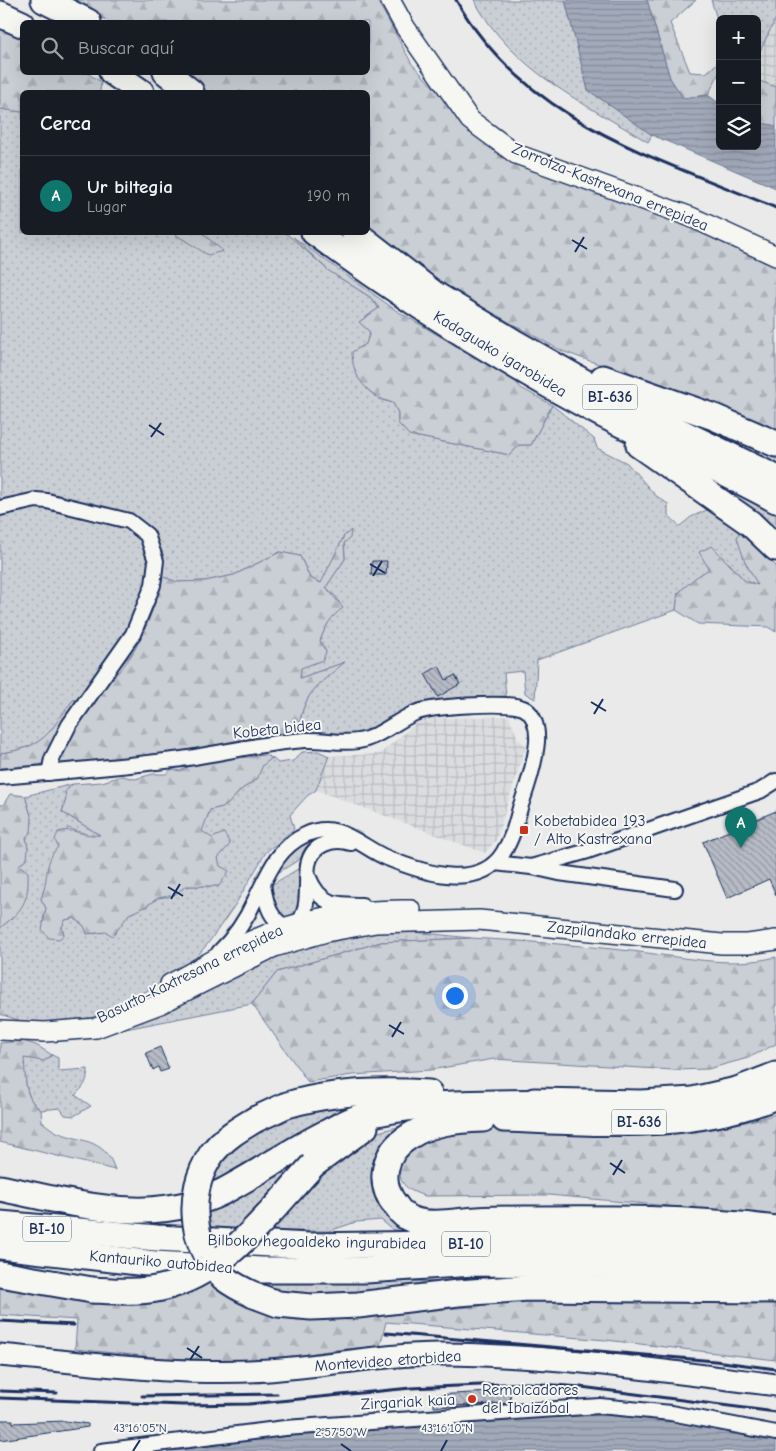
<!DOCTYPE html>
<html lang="es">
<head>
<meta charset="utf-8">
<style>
  body { margin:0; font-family:"Comic Neue",sans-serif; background:#242831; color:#f1f3f6 }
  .controls { position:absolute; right:15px; top:15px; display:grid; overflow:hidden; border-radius:8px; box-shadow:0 5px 20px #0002 }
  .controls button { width:45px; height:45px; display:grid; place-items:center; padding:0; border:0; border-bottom:1px solid #363941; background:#171b24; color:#f1f3f6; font:25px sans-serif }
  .you { position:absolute; left:454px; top:995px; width:18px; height:18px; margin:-12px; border:4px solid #fff; border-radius:50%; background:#1a73e8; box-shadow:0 0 0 8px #1a73e833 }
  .badge { display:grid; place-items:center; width:32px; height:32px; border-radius:50%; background:#0f766e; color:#fff; font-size:16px; font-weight:700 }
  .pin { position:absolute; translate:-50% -41px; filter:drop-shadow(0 1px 2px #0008) }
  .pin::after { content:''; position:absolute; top:26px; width:18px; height:15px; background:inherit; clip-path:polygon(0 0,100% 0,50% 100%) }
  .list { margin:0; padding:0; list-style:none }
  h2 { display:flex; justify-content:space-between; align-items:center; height:65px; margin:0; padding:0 20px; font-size:21px }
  h2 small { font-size:16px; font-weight:400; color:#9ea1a6 }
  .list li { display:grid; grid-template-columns:32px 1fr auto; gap:15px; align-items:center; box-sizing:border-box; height:80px; padding:0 20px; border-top:1px solid #363941 }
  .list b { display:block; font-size:19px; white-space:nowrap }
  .list p { margin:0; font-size:16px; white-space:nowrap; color:#9ea1a6 }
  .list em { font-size:16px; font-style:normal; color:#9ea1a6 }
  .icon { flex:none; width:28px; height:28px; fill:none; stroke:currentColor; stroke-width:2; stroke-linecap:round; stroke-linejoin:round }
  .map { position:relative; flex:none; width:776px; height:1451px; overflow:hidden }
  .search { position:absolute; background:#171b24; box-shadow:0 5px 20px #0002; left:20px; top:20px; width:350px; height:55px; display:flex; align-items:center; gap:12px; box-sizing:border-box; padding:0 18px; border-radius:8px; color:#9ea1a6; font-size:19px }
  .panel { position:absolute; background:#171b24; box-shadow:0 5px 20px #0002; left:20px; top:90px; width:350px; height:145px; border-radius:8px }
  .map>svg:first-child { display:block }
  .industrial { fill:url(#industrial-grid) }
  .grass { fill:url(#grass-dots); stroke:#727e9a }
  .forest { fill:url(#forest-firs); stroke:#727e9a }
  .water { fill:url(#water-rules); stroke:#6c7995 }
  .building { fill:url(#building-back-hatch); stroke:#1b2f5e }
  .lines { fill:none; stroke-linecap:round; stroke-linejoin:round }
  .street-casing { stroke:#1b2f5e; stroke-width:18 }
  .secondary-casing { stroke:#1b2f5e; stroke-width:22 }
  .primary-casing { stroke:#1b2f5e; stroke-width:25 }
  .highway-casing { stroke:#1b2f5e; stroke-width:29 }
  .street { stroke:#f6f6f2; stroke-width:14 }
  .secondary { stroke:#f6f6f2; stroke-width:19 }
  .primary { stroke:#f6f6f2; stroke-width:21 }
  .highway { stroke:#f6f6f2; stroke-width:25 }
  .rail { stroke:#1b2f5e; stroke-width:3 }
  .highway-bridge-casing { stroke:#1b2f5e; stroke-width:29; stroke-linecap:butt }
  .highway-bridge { stroke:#f6f6f2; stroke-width:25 }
  .ticks { fill:none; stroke:#1b2f5e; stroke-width:2 }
  .poi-dot { fill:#c8321e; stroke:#f6f6f2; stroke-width:2 }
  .labels { text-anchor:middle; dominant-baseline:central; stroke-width:4; stroke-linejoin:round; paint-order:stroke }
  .shield { fill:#f6f6f2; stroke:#5d6b8a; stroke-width:1 }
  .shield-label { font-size:15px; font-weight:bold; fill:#1b2f5e }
  .street-label { font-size:16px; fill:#1b2f5e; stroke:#f6f6f2 }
  .poi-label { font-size:16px; fill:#1b2f5e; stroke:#f6f6f2; text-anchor:start }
  .ticks-label { font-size:12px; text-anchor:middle; fill:#1b2f5e; stroke:#f6f6f2; stroke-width:4; stroke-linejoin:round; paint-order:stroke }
</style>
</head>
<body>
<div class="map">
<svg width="776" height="1451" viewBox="0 0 776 1451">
  <defs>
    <pattern id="industrial-grid" width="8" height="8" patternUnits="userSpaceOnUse" patternTransform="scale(1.25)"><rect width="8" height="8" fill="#dadcde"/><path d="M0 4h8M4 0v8" fill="none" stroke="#babdc1"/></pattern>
    <pattern id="grass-dots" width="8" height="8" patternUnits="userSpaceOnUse" patternTransform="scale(1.25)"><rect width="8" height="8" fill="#caced5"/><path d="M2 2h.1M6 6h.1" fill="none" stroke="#adb1b9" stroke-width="1.8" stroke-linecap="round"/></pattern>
    <pattern id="forest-firs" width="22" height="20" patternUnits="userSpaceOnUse" patternTransform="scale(1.25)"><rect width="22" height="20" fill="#caced5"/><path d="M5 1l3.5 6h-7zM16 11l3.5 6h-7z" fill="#adb1b9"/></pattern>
    <pattern id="water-rules" width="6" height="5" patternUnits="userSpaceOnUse" patternTransform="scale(1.25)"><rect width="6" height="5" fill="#a2aaba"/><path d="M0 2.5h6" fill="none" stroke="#838b9a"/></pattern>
    <pattern id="building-back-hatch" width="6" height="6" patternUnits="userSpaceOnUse" patternTransform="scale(1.25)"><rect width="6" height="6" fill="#b6bbc6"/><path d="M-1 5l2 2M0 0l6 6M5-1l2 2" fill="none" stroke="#9398a4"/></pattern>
  </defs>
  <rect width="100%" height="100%" fill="#e9eae9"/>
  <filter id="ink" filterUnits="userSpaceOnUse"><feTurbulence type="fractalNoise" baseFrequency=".02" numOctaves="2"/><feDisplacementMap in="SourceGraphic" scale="10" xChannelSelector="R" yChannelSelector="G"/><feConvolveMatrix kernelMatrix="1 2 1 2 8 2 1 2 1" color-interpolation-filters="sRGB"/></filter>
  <g filter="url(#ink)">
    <g class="industrial">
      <polygon points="776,18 776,87 757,80 757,57"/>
      <polygon points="509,716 518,739 526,746 496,840 485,853 316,790 329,756 380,754 421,719"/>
    </g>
    <g class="grass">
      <path d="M474 0H565L588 90 652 135 648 142C582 102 513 71 474 0Z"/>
      <polygon points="711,0 776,0 776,18 757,57 757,19 720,19 720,28"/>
      <path d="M0 109 22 112V232L173 233 185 240 222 251 202 233H286L329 271 370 297 379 308 359 322 370 332 366 344V388L378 399 393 403 398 413V423L409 435 510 455 519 445H531L552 405 594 439 597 448 627 463 655 495 668 504V515L680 526 691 517 709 509 740 530 745 562 759 585 745 581 729 563C708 570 694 578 678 593L676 610 537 660 535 699 525 693 523 671 504 673 506 696 432 701 417 706 358 736 324 732 298 733C303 693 315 688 343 663L300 678 301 668 326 652 320 641C325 627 330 617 342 608L336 597 326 587 345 559 344 536 322 583 310 578 300 556 280 552 234 575 205 581 178 582 155 603 134 651 92 700H73C48 733 46 747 1 753L0 756Z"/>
      <polygon points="643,400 776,451 776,466 728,439"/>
      <polygon points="686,466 776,513 776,542"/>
      <path d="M318 751 329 756 316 790 307 796 290 815 294 829 266 852 235 905 209 942 194 960 175 975 118 1007 83 1021 64 1025 24 1022 0 1014V928L16 915 19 865 28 849 26 837 32 819 25 796 73 784 65 792 66 799 62 812 100 835 91 836 68 828 58 848 41 899 46 908 43 920 64 935 62 927 65 920 74 918 94 934 118 927 129 914 145 907 158 898 174 895 186 886H219C220 864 220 845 201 831L210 810 226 806 242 789 257 779 262 765 272 758 278 763 293 761 302 752Z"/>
      <polygon points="315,838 305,848 300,859 276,874 296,844"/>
      <path d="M298 869 302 898 295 915 285 919C274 910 269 898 273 884Z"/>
      <polygon points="376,928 471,938 381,942 277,972 252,1004 70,1040 143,1016 280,950"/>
      <path d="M52 1055 58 1058V1071L88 1069C88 1081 84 1087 75 1095L91 1106 74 1116 65 1115 60 1108 41 1110C23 1098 26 1077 23 1057L44 1061Z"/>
      <polygon points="387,1099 206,1192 218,1161 230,1147 279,1116"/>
      <path d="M417 1123 382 1153 415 1230H393L381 1220 356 1222 329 1231H268C298 1198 326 1160 365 1138 381 1129 400 1127 417 1123Z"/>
      <polygon points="348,1128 239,1231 206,1227 206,1203"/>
      <polygon points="244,1279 464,1282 479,1286 305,1296 261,1286"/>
    </g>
    <g class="forest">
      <polygon points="62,0 377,0 412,64 488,146 518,162 743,247 776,262 776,433 680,393 562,351 447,288 368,232 368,92 208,92 185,73 368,72 368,22 110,22"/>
      <polygon points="647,0 696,0 670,23 690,72 706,73 720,61 720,71 708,95 683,98 670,78"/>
      <polygon points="0,28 22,37 22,72 87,73 101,82 100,92 22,92 22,112 0,109"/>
      <polygon points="757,80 776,87 776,126 757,122"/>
      <polygon points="173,233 202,233 223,251 208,255"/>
      <path d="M293 237 397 311 513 379 521 388 552 405 531 445H519L510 455 409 435 398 423V413L393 403C368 396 352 378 352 352L366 344 370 332 359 322 379 308 370 297 329 271Z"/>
      <path d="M351 530 350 538 344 543 345 559 326 587 343 608C330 617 325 627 320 641L326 652 323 660 301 668 300 678 345 662C316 687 303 692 298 733L145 757 0 768 1 753C46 747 48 733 73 700L92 699C107 684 125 668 135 649 148 626 156 601 163 577L178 582 205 581 234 575 280 552 300 556 310 578 321 583 344 536Z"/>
      <polygon points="740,530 776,566 776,632 768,627 698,624 676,610 678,593 695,578 709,569 699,552 712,546 745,581 758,585 745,562 737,538"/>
      <path d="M265 755 272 758 263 765 257 779 242 789 226 806 210 810 202 831 212 838 224 833 230 844 218 858 220 866 229 871 219 886H186L174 895 158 898 145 907 129 914 113 936 106 932 87 934 84 926 74 918 65 920 62 927 64 935 59 939 49 938 42 930 46 908 41 899C49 881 43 863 58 847L55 840 58 832C73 827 84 837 100 835L62 812 66 799 65 792 73 784 102 782 122 776 135 779 153 774H166L172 769 180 771 195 763Z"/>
      <path d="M10 794 25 796 32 819 31 832 26 837 28 849 27 859 19 865 28 872C29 902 23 910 0 928V805H3Z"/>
      <path d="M471 938C525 941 578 945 631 951 677 956 730 969 776 957V1044L748 1058 708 1069 674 1070 494 1059 430 1070 352 1075 308 1082 252 1004 277 972 381 942Z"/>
      <path d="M23 1041 36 1045 52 1055 44 1061 24 1058C26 1078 23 1098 41 1110L42 1122C47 1125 53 1131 59 1133 84 1142 106 1140 115 1170L0 1142V1043Z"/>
      <path d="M776 1114V1216L549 1195 425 1196C414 1192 403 1189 400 1176 397 1164 416 1139 427 1135 433 1132 442 1132 449 1131 478 1127 504 1127 532 1127 617 1129 693 1140 776 1114Z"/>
      <path d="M212 1278 374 1315 481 1306 483 1301 552 1298 776 1301V1360L606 1340 386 1322 380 1346 334 1350 284 1358 210 1363 75 1349 77 1320 0 1315V1283C51 1293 103 1307 155 1302 174 1300 196 1287 212 1278Z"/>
    </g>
    <g class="water">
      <polygon points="565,0 647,0 670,78 683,98 708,95 720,104 720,146 757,146 757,122 776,126 776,188 652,135 588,90"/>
      <polygon points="600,1410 651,1414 776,1438 776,1451 146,1451 378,1427"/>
    </g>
    <g class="building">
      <polygon points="372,561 387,561 386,575 371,575"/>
      <polygon points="439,666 446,680 455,675 460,684 438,697 425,674"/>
      <polygon points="776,811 776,895 769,879 727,898 703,842"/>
      <polygon points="160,1047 169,1069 160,1072 158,1067 153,1070 146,1053"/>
      <polygon points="510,1391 511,1403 434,1407 434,1395"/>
      <polygon points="0,1420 13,1420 13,1423 65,1421 88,1424 88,1427 0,1440"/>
    </g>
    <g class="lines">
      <defs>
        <g id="street">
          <polyline points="0,508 36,500 47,501 129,521 147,535 156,561 153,585 133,634 69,725 52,759 49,773"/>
          <path d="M0 777C58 772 116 767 174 760 218 754 261 743 305 740 323 739 341 744 358 741 378 738 396 721 415 713 431 706 503 702 520 707 534 710 538 729 537 742 535 764 527 787 520 808 516 824 512 839 503 853 479 892 421 872 387 858 359 846 338 819 305 835 277 848 268 874 255 900 246 920 235 937 219 952"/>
          <polyline points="495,863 531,867 588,851 760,791 776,781"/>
          <polyline points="532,867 559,873 675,889"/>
          <path d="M309 878C320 905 335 905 362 905"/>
          <path d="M263 885C266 903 270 924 292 928"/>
          <path d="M294 929C312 909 305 888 308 865 312 843 334 838 351 843"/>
          <polyline points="101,1451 285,1428 600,1406 671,1413 776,1433"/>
        </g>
        <g id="secondary">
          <polyline points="390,0 405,27 470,120 516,154 691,217 776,256"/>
          <path d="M170 984C197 970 223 953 251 941 304 917 354 909 411 910"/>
          <polyline points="0,1030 45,1032 96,1028 160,1004 274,947 326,932 376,923 479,920 722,944 748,944 776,940"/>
        </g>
        <path id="primary" d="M0 1355C89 1363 179 1376 269 1370 326 1366 384 1354 441 1354 553 1355 665 1371 776 1385"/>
        <g id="highway">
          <polyline points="44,0 88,22"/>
          <polyline points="0,14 22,24"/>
          <polyline points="112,72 141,92"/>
          <polyline points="166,72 191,92"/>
          <path d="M314 232C403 298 496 357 592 409 653 442 716 466 776 500"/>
          <polyline points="354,232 434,294 512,341 619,402 776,478"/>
          <polyline points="603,378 714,417 776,444"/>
          <polyline points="639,445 750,523 776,548"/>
          <polyline points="534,1101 641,1103 693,1100 737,1090 776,1075"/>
          <path d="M256 1119C266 1115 277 1109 287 1105 332 1091 383 1090 429 1093"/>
          <path d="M483 1119C458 1120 431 1122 410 1136 383 1152 377 1183 396 1206 400 1212 406 1218 413 1220 433 1227 457 1221 477 1220 493 1219 508 1219 523 1219 607 1218 692 1218 776 1229"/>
          <path d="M504 1119C595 1122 690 1132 776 1096"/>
          <polyline points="313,1165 365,1127"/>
          <path d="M0 1188C79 1204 161 1230 235 1185 267 1167 297 1147 330 1131 339 1126 348 1121 357 1118 419 1100 485 1104 549 1102"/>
          <polyline points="0,1224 157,1238 309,1246 633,1241 776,1248"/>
          <polyline points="0,1246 155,1264 262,1270 366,1270 474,1263 581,1264 696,1266 776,1272"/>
          <polyline points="0,1274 92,1290"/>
          <polyline points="254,1295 278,1304 311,1307 358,1305 458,1293 528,1288 776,1290"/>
        </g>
      </defs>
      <use href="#street" class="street-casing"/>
      <use href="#secondary" class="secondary-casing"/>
      <use href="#primary" class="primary-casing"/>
      <use href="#highway" class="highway-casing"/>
      <use href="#street" class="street"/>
      <use href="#secondary" class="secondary"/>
      <use href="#primary" class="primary"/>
      <use href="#highway" class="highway"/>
      <g class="rail">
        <path d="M456 0C527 123 653 156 776 208"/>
        <polyline points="0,1321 74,1325"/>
        <polyline points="386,1333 715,1361 776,1369"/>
        <polyline points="0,1391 57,1393"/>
        <polyline points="142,1396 277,1394"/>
        <polyline points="0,1398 183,1405 249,1404 411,1388 527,1383 581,1387 776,1412"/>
      </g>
      <defs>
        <g id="highway-bridge">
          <path d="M92 1290C114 1291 138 1293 161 1288 227 1273 269 1212 313 1165"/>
          <path d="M254 1295C243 1290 233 1285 224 1278 190 1247 186 1192 211 1155 222 1139 239 1129 256 1119"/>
        </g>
      </defs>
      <use href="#highway-bridge" class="highway-bridge-casing"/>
      <use href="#highway-bridge" class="highway-bridge"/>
    </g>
  </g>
  <path class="ticks" d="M572 240 587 249M575 252 584 237M149 425 164 435M151 437 161 423M370 564 385 573M373 576 382 561M591 702 606 711M594 714 603 699M168 887 183 896M171 899 180 884M389 1025 404 1034M392 1037 401 1022M610 1163 625 1173M613 1175 622 1160M187 1348 202 1358M190 1360 199 1346M341 1444 351 1451M133 1451 140 1440M441 1451 447 1440"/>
  <g class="poi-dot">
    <rect x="519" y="825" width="10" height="10" rx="2.5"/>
    <circle cx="472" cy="1399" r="5"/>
  </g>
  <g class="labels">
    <g class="shield">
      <rect x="582.5" y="384.5" width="55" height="25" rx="4"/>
      <rect x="611.5" y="1109.5" width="55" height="25" rx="4"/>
      <rect x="23" y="1216.5" width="48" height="25" rx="4"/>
      <rect x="442" y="1231.5" width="48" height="25" rx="4"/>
    </g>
    <g class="shield-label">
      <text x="610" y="397">BI-636</text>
      <text x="639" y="1122">BI-636</text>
      <text x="47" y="1229">BI-10</text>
      <text x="466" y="1244">BI-10</text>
    </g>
    <g class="street-label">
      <text transform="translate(610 187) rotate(22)">Zorrotza-Kastrexana errepidea</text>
      <text transform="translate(500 354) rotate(31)">Kadaguako igarobidea</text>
      <text transform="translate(277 729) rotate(-6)">Kobeta bidea</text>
      <text transform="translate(627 935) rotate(6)">Zazpilandako errepidea</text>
      <text transform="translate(190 974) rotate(-26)">Basurto-Kaxtresana errepidea</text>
      <text transform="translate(317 1242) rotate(1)">Bilboko hegoaldeko ingurabidea</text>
      <text transform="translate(161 1262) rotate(5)">Kantauriko autobidea</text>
      <text transform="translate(388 1361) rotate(-4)">Montevideo etorbidea</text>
      <text transform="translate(408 1402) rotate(-3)">Zirgariak kaia</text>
    </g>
    <g class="poi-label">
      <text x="534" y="821">Kobetabidea 193<tspan x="534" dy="18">/ Alto Kastrexana</tspan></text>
      <text x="482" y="1390">Remolcadores<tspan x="482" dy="18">del Ibaizábal</tspan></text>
    </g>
  </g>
  <g class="ticks-label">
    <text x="140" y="1432">43°16'05"N</text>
    <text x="447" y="1432">43°16'10"N</text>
    <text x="341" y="1436">2°57'50"W</text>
  </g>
</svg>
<div class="controls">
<button>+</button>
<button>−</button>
<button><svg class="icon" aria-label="layers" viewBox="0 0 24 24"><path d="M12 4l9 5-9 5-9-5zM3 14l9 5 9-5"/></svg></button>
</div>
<div class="you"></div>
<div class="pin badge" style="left:741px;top:848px">A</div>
<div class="search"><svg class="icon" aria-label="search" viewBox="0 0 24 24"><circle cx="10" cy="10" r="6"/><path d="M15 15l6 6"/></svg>Buscar aquí</div>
<section class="panel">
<h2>Cerca<small></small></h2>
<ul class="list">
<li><span class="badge">A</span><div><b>Ur biltegia</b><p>Lugar</p></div><em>190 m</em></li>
</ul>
</section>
</div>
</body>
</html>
